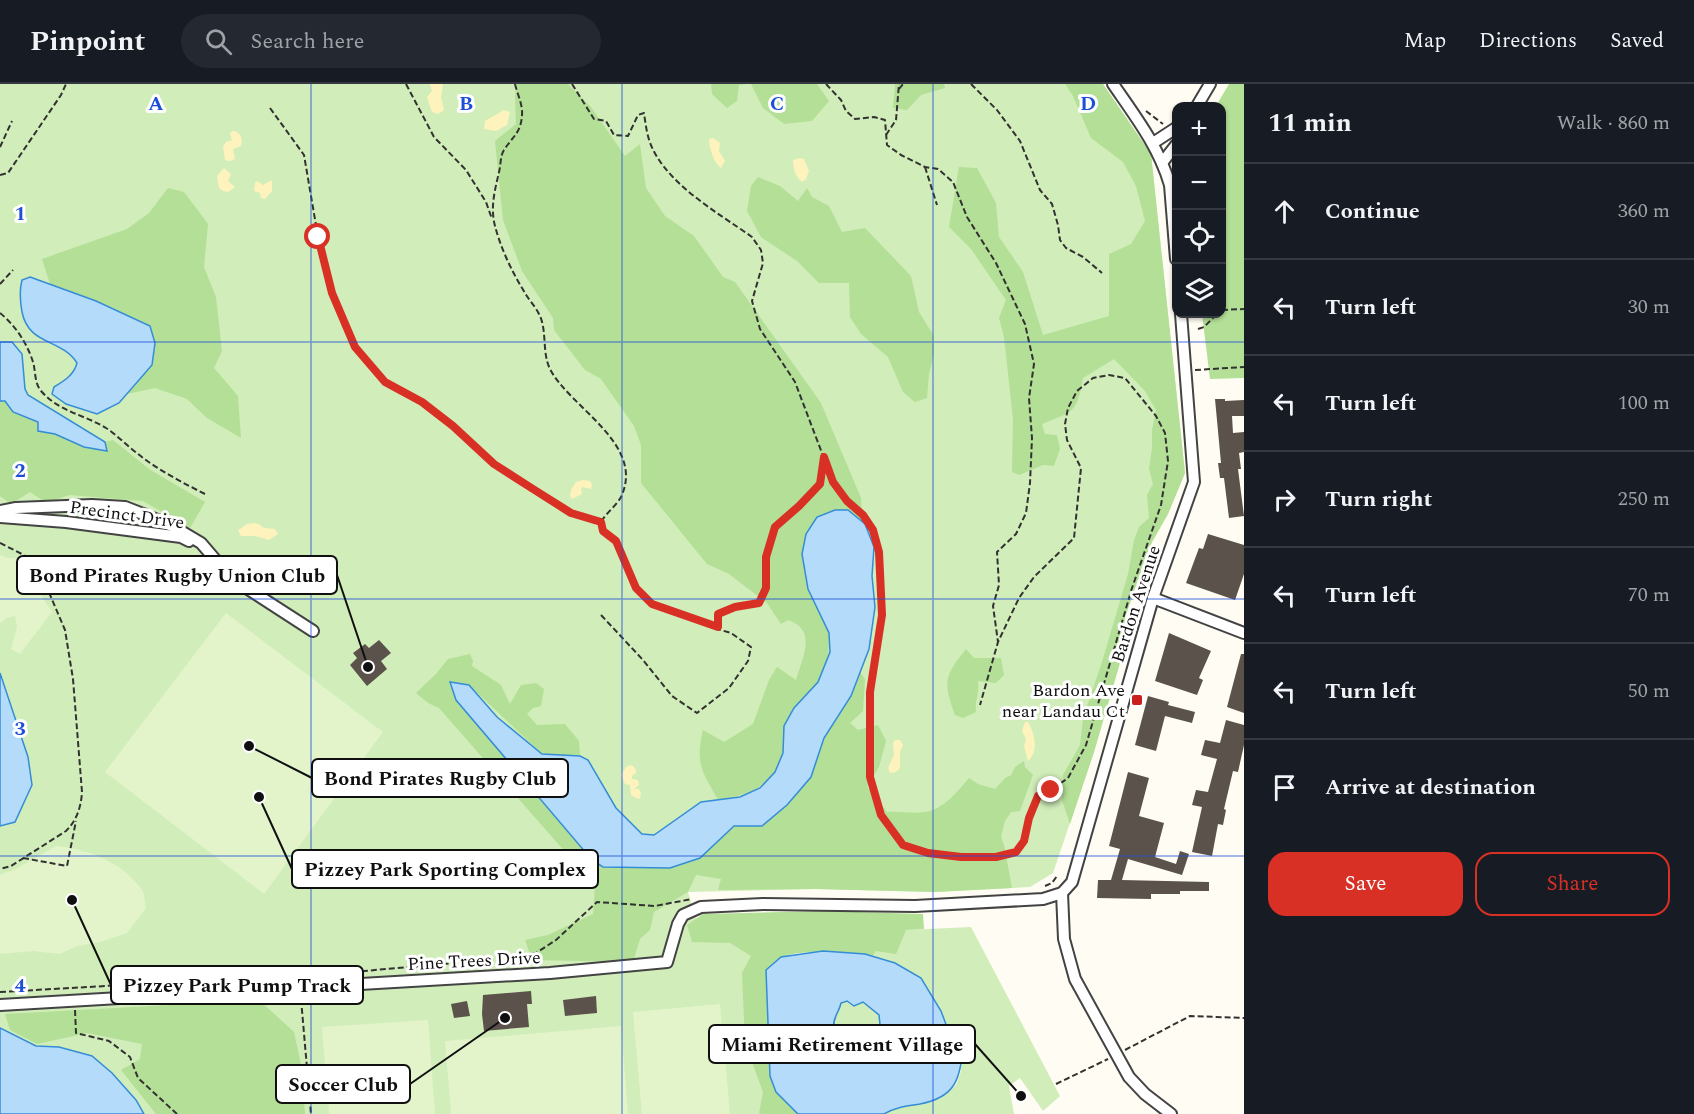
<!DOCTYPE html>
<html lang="en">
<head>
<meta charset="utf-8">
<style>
  body { margin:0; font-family:Spectral,serif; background:#242831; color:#f1f3f6 }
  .controls { position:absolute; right:18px; top:18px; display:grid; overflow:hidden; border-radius:12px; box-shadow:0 2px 4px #0004 }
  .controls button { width:54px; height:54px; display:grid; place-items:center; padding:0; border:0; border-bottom:2px solid #363941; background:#171b24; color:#f1f3f6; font:30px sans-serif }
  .stop { position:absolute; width:18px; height:18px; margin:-14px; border:4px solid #d93025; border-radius:50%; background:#fff }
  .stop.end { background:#d93025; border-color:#fff; box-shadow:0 2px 6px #0008 }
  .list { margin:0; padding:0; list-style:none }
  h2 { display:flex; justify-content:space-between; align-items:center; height:78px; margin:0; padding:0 24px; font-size:26px }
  h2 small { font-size:20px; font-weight:400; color:#9ea1a6 }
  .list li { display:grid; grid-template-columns:39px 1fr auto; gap:18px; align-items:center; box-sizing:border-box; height:96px; padding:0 24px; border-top:2px solid #363941 }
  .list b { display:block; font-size:22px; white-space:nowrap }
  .list em { font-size:20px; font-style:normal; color:#9ea1a6 }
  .actions { display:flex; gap:12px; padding:18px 24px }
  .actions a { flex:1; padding:14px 0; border:2px solid #d93025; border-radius:18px; text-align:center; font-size:21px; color:#d93025 }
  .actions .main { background:#d93025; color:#fff }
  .icon { flex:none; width:33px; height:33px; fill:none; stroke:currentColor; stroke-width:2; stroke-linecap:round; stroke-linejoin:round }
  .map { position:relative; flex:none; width:1244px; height:1030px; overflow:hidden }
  header { display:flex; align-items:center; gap:36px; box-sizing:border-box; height:84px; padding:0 30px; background:#171b24; border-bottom:2px solid #363941 }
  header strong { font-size:28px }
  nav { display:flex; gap:33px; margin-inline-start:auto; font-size:21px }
  .search { width:420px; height:54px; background:#242831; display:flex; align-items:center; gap:15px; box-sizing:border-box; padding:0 21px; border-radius:33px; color:#9ea1a6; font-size:22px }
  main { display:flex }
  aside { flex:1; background:#171b24 }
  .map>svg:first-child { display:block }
  .green { fill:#d1edb9 }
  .forest { fill:#b3df97 }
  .sand { fill:#fef3bc }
  .pitch { fill:#e3f4cb }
  .water { fill:#b4dcfa; stroke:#358cd7; stroke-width:1.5; fill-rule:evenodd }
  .building { fill:#5a524b }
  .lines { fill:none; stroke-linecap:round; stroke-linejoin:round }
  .minor-casing { stroke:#434343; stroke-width:14 }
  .path { stroke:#323232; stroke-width:2; stroke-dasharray:6 3; stroke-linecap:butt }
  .minor { stroke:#fff; stroke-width:10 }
  .route { stroke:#d93025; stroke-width:8 }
  .grid { fill:none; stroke:#1d4ed8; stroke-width:1.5; stroke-opacity:0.55 }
  .poi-dot { fill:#cb1f1d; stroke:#fff; stroke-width:2 }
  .labels { text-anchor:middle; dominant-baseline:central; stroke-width:6; stroke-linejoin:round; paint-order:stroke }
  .street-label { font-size:18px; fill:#101010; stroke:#fff }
  .poi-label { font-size:18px; fill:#101010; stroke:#fff; text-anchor:end }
  .grid-label { font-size:20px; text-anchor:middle; font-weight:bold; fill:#1d4ed8; stroke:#fff; stroke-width:6; stroke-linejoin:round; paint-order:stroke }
  .leader { fill:none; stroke:#101010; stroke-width:2 }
  .callout-dot { fill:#101010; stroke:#fff; stroke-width:2 }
  .callout { fill:#fff; stroke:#101010; stroke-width:2 }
  .callout-label { font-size:20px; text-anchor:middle; font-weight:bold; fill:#101010 }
</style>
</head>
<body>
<header>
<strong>Pinpoint</strong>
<div class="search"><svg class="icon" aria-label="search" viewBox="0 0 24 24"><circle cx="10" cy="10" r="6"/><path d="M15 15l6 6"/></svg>Search here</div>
<nav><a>Map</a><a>Directions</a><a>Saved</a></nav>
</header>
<main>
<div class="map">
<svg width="1244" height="1030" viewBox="0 0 1244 1030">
  <rect width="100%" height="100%" fill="#fffdf3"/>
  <g class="green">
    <polygon points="0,0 1103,0 1151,70 1185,389 1168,430 1152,458 1125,533 1128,551 1116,593 1094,668 1053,789 1030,803 935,808 816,805 688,808 699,845 761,841 768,1030 0,1030"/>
    <polygon points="971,843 1060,1012 1043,1027 1020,994 1009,1002 1014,1030 884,1030 895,1023 921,1019 946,1010 956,1001 961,987 941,927 895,879 873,872 876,867 906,846"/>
    <path d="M846 917 863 918 879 931 882 959 876 967 871 966 854 977C842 971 833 961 829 949L834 945C832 934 839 929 841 919Z"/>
  </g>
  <g class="forest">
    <path d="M517 0H568L591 23 625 72 640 60 646 104 665 132 694 152 723 193 735 198 821 319 861 414 862 437 848 427 829 549C830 566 827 587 815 601 807 610 797 618 791 629 781 648 786 650 783 668 778 701 747 712 718 716 702 687 695 680 703 646L724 658 753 640 769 596 777 583 796 596C802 574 818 546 788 536L781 540 767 519 729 490 707 480 641 399V361L634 342 601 295 585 286 554 246 553 234 522 187 503 136 495 57 516 40 515 11Z"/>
    <polygon points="711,0 746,0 739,1 737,17 727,24 712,10"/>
    <polygon points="751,0 817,0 829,17 812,37 784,40 763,24"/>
    <polygon points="895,0 944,0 945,4 921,11 907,26 893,24"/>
    <path d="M1065 0H1103L1151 70 1185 389 1168 430 1152 458 1125 533 1128 551 1094 668 1070 740 1062 716 1063 691 1080 661 1083 634 1102 578 1128 490 1134 456 1139 443 1149 434 1147 411 1153 400 1149 385 1152 364V346L1156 326 1145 307 1114 275 1083 294C1077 330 1073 327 1042 340L1045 350 1057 351 1060 365 1054 382 1043 381 1019 391 1012 388 1013 335 1004 253 999 234 1006 216 971 165 949 143 959 83 977 84 996 119 999 153 1023 188 1043 251 1109 232V170L1131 160 1145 137 1136 102 1123 78 1091 54 1073 12Z"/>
    <polygon points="1229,0 1244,0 1244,294 1210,295 1202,230 1222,230 1222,22 1216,22"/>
    <polygon points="758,93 780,102 798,117 807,104 812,113 829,122 842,148 865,144 911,192 919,228 934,252 934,270 929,290 927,314 915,318 903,308 888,273 861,250 850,233 849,199 819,199 797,177 761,153 747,127 751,102"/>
    <polygon points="168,104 184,108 208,140 204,183 216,213 222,267 214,284 238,312 241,354 207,334 187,315 155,304 127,310 152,281 150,242 96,217 50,200 42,175 127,145 149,129"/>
    <polygon points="0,317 5,317 13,328 38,338 38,347 55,350 84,363 107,367 105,358 113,356 149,385 205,418 190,444 143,417 69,411 47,419 30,408 11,420 0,412"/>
    <path d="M966 565 974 574H1001L1004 591 996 599 978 597C980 608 974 619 976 628L963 634 955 631C943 597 944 593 966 565Z"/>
    <path d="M470 570 473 577 472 582 501 601 510 620 521 601 536 599 544 605 541 622 533 624 527 630 537 641 565 640 579 657 580 672 542 670 469 601 450 598 456 616 592 776 700 774 734 742H762L811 693 824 654 851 612 860 588 865 595 863 627 850 639 858 646 878 641 886 657 879 683 867 702 887 728C898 727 915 730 925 728 943 726 958 707 969 694L978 700 995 705 1005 694 1011 691 1015 683 1024 677 1025 683 1033 691 1020 727 1011 728 1005 737 1001 753 1004 761 1012 804 935 808 816 805 718 806 721 795 696 791 688 808 654 828 650 846 640 855 633 878 532 876 525 856 548 851 593 830 595 802 439 624 428 619 416 609 436 590 448 575Z"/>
    <path d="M823 827 923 830 924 845 906 846 896 870 876 867 873 872C855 867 796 865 780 874 775 877 770 882 766 886L770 992 798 1030H762L759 1029 763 1008 745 959 742 889 751 872 730 859 692 858 687 841 703 830Z"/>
    <polygon points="259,916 294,948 302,985 305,1030 156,1030 121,986 140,975 142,960 87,949 37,960 10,946 5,930"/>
  </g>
  <g class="sand">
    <polygon points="430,0 443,0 441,13 444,26 438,30 432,28 427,13 432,7"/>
    <polygon points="504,26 510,28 507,41 496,47 484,45 485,37"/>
    <path d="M232 47C241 47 243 55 241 62L233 65 235 75 230 77 225 76 223 63 226 58 232 56 230 50Z"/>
    <path d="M713 54 720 59 719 67 725 77 721 84C714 79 709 64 709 55Z"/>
    <path d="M800 74 804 75 809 87 806 95 802 98C795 92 793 85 793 76Z"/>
    <polygon points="224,84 231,90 228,97 235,103 228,108 223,107 219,104 217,92"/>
    <polygon points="272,96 272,107 265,115 261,114 260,109 254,107 255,99 257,97 263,101"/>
    <polygon points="583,396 590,397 592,401 591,405 582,403 581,405 582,410 572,415 570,412 571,406 576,398"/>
    <polygon points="254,439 259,440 264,444 275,445 278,450 269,456 255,452 241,452 238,446 247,440"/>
    <path d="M1025 638H1028C1035 650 1039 668 1028 677L1024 662 1026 655 1022 647Z"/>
    <polygon points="895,656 900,656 903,661 900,668 900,684 896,688 890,689 888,684 894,671 893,659"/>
    <polygon points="630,681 633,682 636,686 636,689 632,692 632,695 638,696 639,701 634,705 639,705 641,709 640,714 638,715 631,711 630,701 625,700 621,691 626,683"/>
  </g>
  <g class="pitch">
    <polygon points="0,471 8,474 16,474 52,528 20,570 11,565 17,543 15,532 7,534 0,539"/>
    <polygon points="226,529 383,648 264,810 105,688"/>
    <path d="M56 762C87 765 123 778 142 806 145 811 145 819 146 824L127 849 100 858 77 862 60 870 33 867 0 870V791L16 785Z"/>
    <polygon points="720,920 730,1030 642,1030 633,928"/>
    <polygon points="428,936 435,1030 329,1030 322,943"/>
    <polygon points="621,942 628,1030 451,1030 445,957"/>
  </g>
  <g class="water">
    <path d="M30 193 96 217 150 242 155 259 152 281 119 319 97 330 66 320 52 310 54 303C64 297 74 291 77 279 61 254 29 262 22 228 20 217 19 207 22 196Z"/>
    <polygon points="0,258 12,258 22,270 25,305 28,311 105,358 107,367 84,363 55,350 38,347 38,338 13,328 5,317 0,317"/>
    <polygon points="835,426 848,426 865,440 874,463 872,492 875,523 869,565 851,612 824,654 811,693 787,721 762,742 734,742 700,774 670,784 603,783 592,776 456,616 450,598 469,601 497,633 542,670 580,672 588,676 616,724 642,750 654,751 701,718 740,713 760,704 775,688 783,669 784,642 794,624 818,598 830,568 829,549 808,505 802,470 806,450 817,433"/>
    <polygon points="0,589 28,673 32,701 15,738 0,742"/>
    <path d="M823 867 865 870 895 879 921 894 941 927 950 951 963 962C960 995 956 1013 920 1020 906 1022 896 1023 884 1030H798L776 1008 770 992 766 886 781 873ZM847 917 854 922 863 918 879 931 882 959 876 967 865 966 863 972 853 977C847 974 839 968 839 960H833L829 949 834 945C832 934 839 929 841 919Z"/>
    <polygon points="0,944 36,962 59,963 92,972 112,989 136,1016 144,1030 0,1030"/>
  </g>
  <g class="building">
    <polygon points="1215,315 1225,315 1225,317 1244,316 1244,332 1232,332 1233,349 1244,348 1244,368 1239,369 1241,385 1238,385 1244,432 1229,434 1224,394 1220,394 1218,379 1221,379"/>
    <polygon points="1208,450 1244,461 1244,490 1235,516 1186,499 1199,464 1203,465"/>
    <polygon points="1169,549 1211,567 1199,594 1203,596 1197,611 1155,597"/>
    <polygon points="379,556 391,569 381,577 387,585 367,602 350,581 357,574 353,569 365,560 369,564"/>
    <polygon points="1241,570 1244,570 1244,629 1227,623"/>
    <polygon points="1148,612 1169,618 1168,621 1195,628 1192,639 1165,632 1156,667 1135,661"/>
    <polygon points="1226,636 1244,641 1244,661 1238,688 1233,687 1224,725 1226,726 1223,741 1218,740 1212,772 1192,768 1202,723 1192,721 1196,706 1208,708 1217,675 1201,671 1205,656 1220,659"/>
    <polygon points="1128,688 1149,694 1139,732 1164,739 1155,773 1176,780 1180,767 1189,770 1182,791 1128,775 1122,796 1209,798 1209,807 1180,807 1180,810 1151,810 1151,815 1097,814 1098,796 1111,796 1120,765 1109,762"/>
    <polygon points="531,907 532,920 527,920 529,943 484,947 482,930 483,911"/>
    <polygon points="596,912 597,929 565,932 563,916"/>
    <polygon points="467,917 470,932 454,934 451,920"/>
  </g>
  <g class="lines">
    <defs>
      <g id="minor">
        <path d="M1113 0C1135 32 1159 63 1170 101L1176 175"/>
        <polyline points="1197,22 1210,0"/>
        <polyline points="1153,59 1176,44"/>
        <polyline points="1162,79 1176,61"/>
        <polyline points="0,427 16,424 92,421 125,423 143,430 174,443 201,459 231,494 313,547"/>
        <polyline points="0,433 66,438 181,453 189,457"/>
        <polyline points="1153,514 1244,549"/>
        <polyline points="1062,809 1064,855 1075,895 1129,993 1145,1010 1171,1030"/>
        <polyline points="0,921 550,889 667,878 678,840 683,831 701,823 763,820 915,822 1043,815 1062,809 1072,798 1153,514 1194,398 1181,230"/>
      </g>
    </defs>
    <use href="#minor" class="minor-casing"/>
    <g class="path">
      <polyline points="406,0 434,53 466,86 486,118 492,135"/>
      <path d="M515 0C517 9 523 21 522 31 521 49 513 52 504 66 500 72 501 81 499 88 495 106 490 123 495 142 501 165 512 188 525 209 529 216 536 223 540 232 547 248 542 269 550 285 570 324 646 360 621 413 617 421 606 429 601 438L603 447 616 457 636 504 652 520 718 543V530L735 523 759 519 766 504V473L775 443 799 422 820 400 823 375"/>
      <path d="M572 0 594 35 606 37 614 51 628 52 638 31 644 29C645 36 646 44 648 52 659 96 717 128 752 153L761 166 763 179 752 217 760 245 795 298 833 398 847 417 863 431 873 446 879 468 882 531 870 608V693L881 731 904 761 928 769 961 773H995L1016 768 1024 757 1029 733 1038 712 1051 706 1068 694 1086 661 1132 504 1161 421 1168 377 1165 349 1156 332 1125 294 1109 291 1093 294 1077 307 1068 324 1065 340 1067 356 1081 384 1074 454 1034 493 1019 514 998 558 980 621"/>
      <polyline points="826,0 841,16 846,27 855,35 874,33 885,36 887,61 901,71 925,83 938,85 953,98 967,133 996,179 1025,240 1034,280 1029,314 1032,354 1030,399 1026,429 1016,450 997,468 999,501 993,522 998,558"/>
      <polyline points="971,0 997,26 1020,57 1040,106 1052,120 1058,141 1060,156 1066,164 1083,173 1102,189"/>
      <polyline points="899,5 903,0"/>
      <polyline points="270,24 304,71 318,153 332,209 355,263 385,298 422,318 453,342 494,379 571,429 601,438"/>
      <polyline points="1146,27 1163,40"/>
      <polyline points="886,51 896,36 899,0"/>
      <polyline points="0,63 12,37"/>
      <polyline points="925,83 937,121"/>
      <polyline points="0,91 8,89 61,11 66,0"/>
      <polyline points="0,200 13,186"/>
      <polyline points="1222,226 1244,225"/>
      <path d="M0 229C15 241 27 259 33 278 36 288 34 300 42 308 60 328 85 331 106 344 117 351 127 362 138 370 158 386 183 399 205 410"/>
      <polyline points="1198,245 1204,243 1217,230"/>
      <polyline points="1195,286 1244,283"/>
      <path d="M0 459 24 471 32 479 48 506 65 546 73 595 82 708C81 723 77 736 66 747L11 782 0 785"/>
      <polyline points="601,531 643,576 672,612 697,629 729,604 748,577 751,563 731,549 717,545"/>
      <polyline points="23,774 67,782 76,737"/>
      <polyline points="1045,802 1052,799 1057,792"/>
      <polyline points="299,891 364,887 510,874 536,869 556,856 597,818 655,822 692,815"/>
      <polyline points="0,908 299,891"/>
      <polyline points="301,915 311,1030"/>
      <polyline points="75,926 76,949 109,957 130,973 138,994 177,1030"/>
      <polyline points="1125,966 1190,932 1244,934"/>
      <polyline points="1056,1000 1108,975"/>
    </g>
    <use href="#minor" class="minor"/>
  </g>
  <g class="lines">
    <polyline class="route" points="318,153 332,209 355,263 385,298 422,318 453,342 494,380 533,405 571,429 601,438 603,447 616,457 636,504 652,520 718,543 718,530 735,523 759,519 766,504 766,473 775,443 799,422 820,400 824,373 833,398 847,417 863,431 873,446 879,468 882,531 870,608 870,693 881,731 903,761 928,769 961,773 996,773 1016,768 1024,757 1029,734 1038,712 1051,706"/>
  </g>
  <path class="grid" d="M311 0V1030M622 0V1030M933 0V1030M0 258H1244M0 515H1244M0 772H1244"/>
  <rect class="poi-dot" x="1131" y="610" width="12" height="12" rx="3"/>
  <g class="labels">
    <g class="street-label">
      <text transform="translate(127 431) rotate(8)">Precinct Drive</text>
      <text transform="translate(1136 520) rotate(-72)">Bardon Avenue</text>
      <text transform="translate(474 877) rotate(-3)">Pine Trees Drive</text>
    </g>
    <g class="poi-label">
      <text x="1125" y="606">Bardon Ave<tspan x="1125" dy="21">near Landau Ct</tspan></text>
    </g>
  </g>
  <g class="grid-label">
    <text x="156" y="26">A</text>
    <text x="466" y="26">B</text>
    <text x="777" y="26">C</text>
    <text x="1088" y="26">D</text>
    <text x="20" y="136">1</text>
    <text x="20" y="393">2</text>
    <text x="20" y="651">3</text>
    <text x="20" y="908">4</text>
  </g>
  <path class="leader" d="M368 583L337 491M249 662L312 694M259 713L292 785M72 816L111 901M1021 1012L975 960M505 934L410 1000"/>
  <g class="callout-dot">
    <circle cx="368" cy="583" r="6"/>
    <circle cx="249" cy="662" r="6"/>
    <circle cx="259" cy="713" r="6"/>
    <circle cx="72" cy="816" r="6"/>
    <circle cx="1021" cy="1012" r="6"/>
    <circle cx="505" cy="934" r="6"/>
  </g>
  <g class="callout">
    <rect x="17" y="472" width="320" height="38" rx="6"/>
    <rect x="312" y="675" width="256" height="38" rx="6"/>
    <rect x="292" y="766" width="306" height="38" rx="6"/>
    <rect x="111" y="882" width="252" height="38" rx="6"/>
    <rect x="709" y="941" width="266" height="38" rx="6"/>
    <rect x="276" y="981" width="134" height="38" rx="6"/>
  </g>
  <g class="callout-label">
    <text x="177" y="498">Bond Pirates Rugby Union Club</text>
    <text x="440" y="701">Bond Pirates Rugby Club</text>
    <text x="445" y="792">Pizzey Park Sporting Complex</text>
    <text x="237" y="908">Pizzey Park Pump Track</text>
    <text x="842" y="967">Miami Retirement Village</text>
    <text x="343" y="1007">Soccer Club</text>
  </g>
</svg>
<div class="controls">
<button>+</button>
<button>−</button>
<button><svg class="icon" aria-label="locate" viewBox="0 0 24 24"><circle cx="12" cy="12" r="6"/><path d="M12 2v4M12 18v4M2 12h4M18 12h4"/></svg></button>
<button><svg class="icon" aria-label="layers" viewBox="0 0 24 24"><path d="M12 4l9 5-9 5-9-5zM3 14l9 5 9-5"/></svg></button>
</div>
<div class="stop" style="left:318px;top:153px"></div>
<div class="stop end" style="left:1051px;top:706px"></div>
</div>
<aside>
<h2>11 min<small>Walk · 860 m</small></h2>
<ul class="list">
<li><svg class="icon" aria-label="ahead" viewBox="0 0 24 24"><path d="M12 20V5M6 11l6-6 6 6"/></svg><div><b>Continue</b></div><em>360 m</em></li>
<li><svg class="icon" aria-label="left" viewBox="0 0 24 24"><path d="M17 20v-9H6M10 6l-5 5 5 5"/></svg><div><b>Turn left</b></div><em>30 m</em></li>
<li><svg class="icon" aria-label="left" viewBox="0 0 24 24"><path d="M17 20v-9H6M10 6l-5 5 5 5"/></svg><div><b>Turn left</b></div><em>100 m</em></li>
<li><svg class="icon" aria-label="right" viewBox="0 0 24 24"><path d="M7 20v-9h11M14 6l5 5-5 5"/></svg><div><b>Turn right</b></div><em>250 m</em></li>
<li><svg class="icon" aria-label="left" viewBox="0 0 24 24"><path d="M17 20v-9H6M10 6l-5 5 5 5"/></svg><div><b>Turn left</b></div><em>70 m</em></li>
<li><svg class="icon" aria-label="left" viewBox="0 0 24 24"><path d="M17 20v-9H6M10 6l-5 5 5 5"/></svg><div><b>Turn left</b></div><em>50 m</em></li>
<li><svg class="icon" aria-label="arrive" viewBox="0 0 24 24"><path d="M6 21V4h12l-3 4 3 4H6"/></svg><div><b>Arrive at destination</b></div></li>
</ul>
<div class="actions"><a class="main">Save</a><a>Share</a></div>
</aside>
</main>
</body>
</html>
